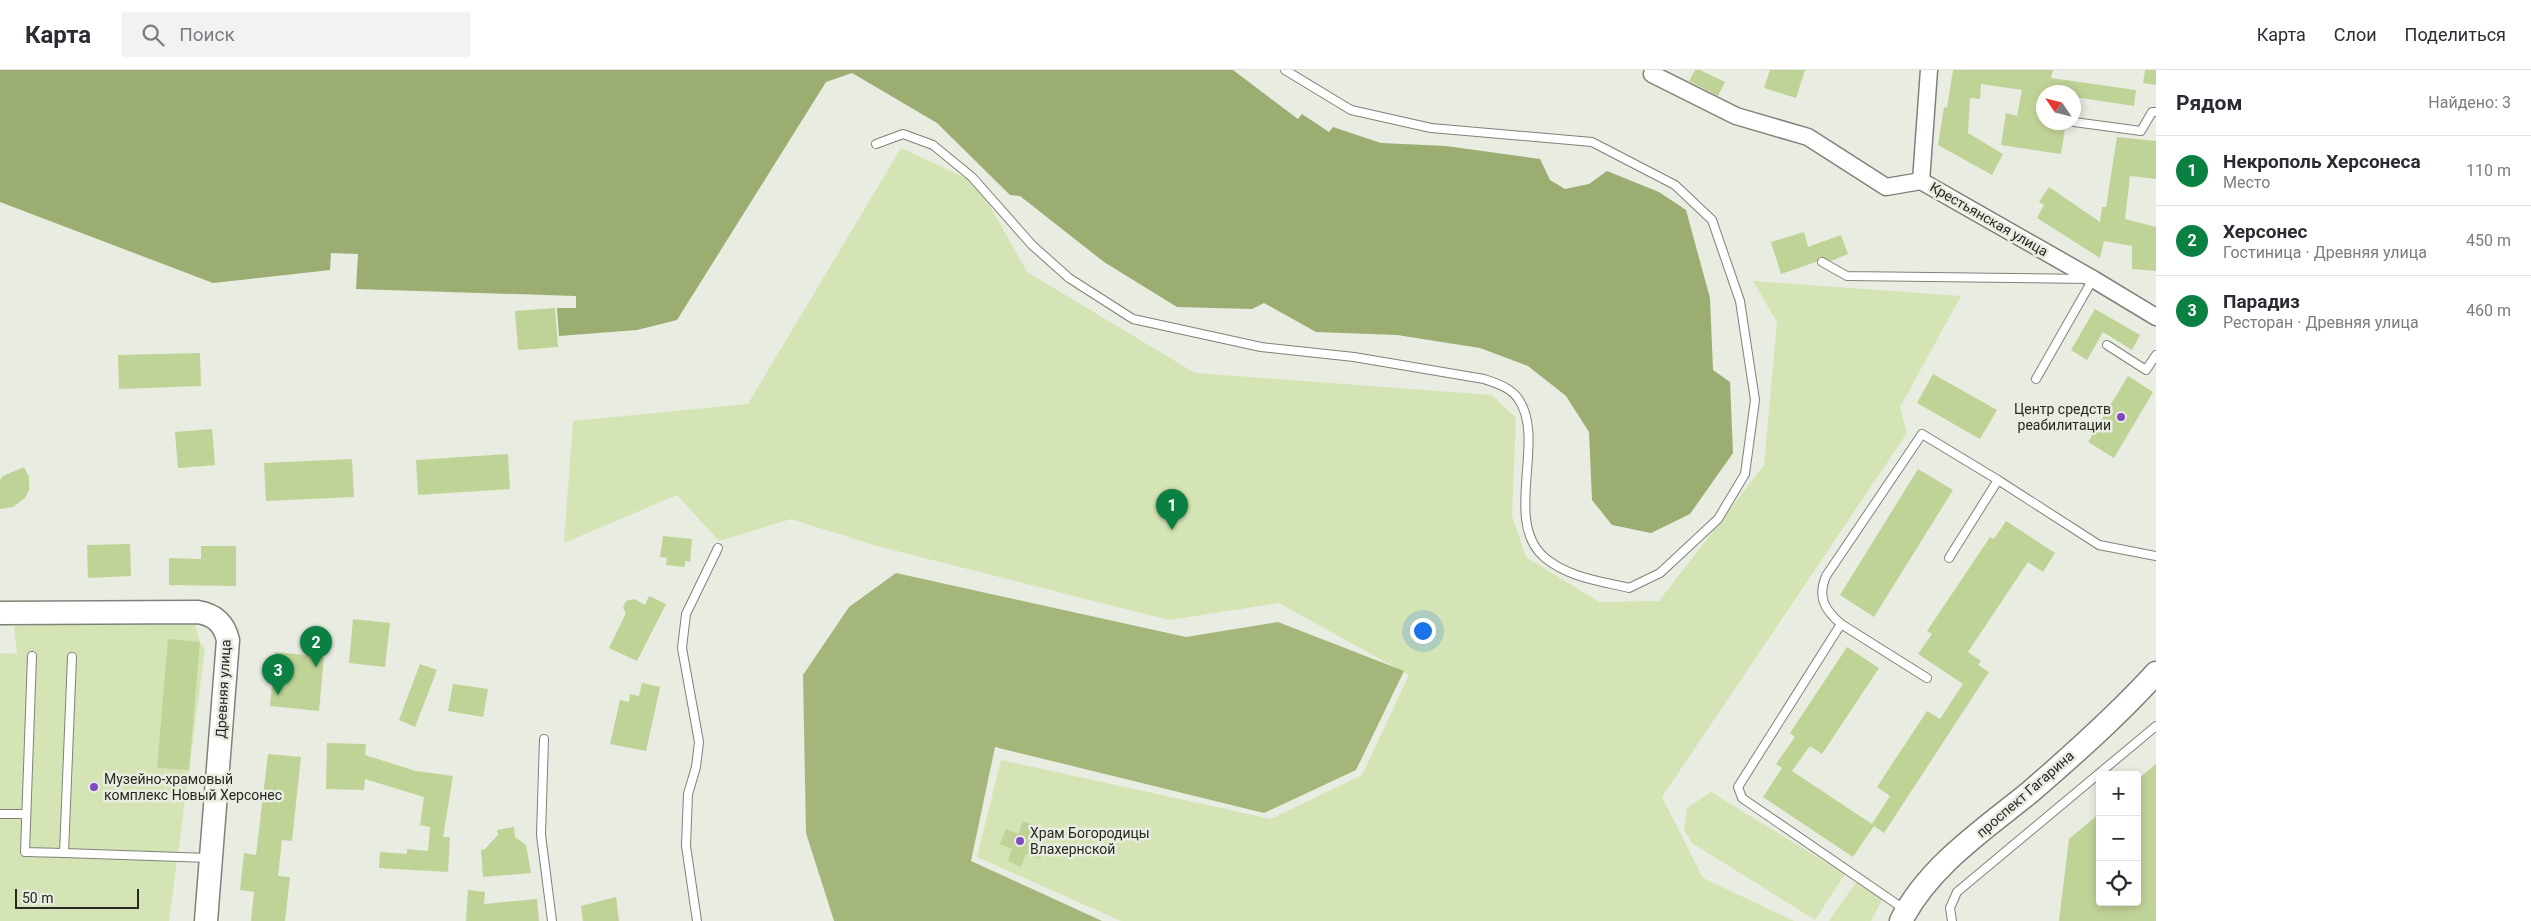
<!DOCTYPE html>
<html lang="ru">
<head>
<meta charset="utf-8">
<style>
  body { margin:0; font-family:Roboto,sans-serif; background:#f2f2f3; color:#2b2b33 }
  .controls { position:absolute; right:15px; bottom:15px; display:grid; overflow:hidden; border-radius:5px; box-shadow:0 2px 8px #0003 }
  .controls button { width:45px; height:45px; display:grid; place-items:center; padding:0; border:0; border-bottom:1px solid #e1e1e2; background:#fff; color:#2b2b33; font:25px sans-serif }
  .compass { position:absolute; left:2036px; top:15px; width:45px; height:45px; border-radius:50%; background:#fff; box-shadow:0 2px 8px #0003; rotate:305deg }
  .scale { position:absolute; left:15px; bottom:12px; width:124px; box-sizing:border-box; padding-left:5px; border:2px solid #262823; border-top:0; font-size:14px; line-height:18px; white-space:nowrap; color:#262823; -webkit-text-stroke:4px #e8ece1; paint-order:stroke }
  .you { position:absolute; left:1422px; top:560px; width:18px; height:18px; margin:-12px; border:4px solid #fff; border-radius:50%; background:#1a73e8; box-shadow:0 0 0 8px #1a73e833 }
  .badge { display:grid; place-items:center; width:32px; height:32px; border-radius:50%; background:#0b8043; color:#fff; font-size:16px; font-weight:700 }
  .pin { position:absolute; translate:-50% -41px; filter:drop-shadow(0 1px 2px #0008) }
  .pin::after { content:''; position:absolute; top:26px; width:18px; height:15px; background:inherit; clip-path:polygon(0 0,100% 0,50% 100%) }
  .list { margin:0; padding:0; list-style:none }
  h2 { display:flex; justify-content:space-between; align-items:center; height:65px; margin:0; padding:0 20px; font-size:21px }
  h2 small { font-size:16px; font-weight:400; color:#7c7c81 }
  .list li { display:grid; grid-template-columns:32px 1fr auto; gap:15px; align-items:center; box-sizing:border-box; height:70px; padding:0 20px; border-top:1px solid #e1e1e2 }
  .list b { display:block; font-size:19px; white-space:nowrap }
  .list p { margin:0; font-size:16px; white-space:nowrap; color:#7c7c81 }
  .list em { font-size:16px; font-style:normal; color:#7c7c81 }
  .icon { flex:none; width:28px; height:28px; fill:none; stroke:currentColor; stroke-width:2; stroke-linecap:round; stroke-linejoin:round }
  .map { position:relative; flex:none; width:2156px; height:851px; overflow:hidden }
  header { display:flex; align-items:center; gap:30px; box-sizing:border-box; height:70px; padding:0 25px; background:#fff; border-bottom:1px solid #e1e1e2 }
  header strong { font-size:24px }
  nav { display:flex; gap:28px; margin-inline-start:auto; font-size:18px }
  .search { width:350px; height:45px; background:#f2f2f3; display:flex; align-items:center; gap:12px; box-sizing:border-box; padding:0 18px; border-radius:5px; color:#7c7c81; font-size:19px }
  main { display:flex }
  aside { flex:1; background:#fff }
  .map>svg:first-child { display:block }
  .green { fill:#d5e4b4 }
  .forest { fill:#a4b67a }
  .water { fill:#9cad72 }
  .building { fill:#c0d396 }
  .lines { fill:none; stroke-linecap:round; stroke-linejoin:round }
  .lane-casing { stroke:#7f8278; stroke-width:10 }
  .street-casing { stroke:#7f8278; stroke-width:19 }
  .secondary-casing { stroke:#7f8278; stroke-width:25 }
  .lane { stroke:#fff; stroke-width:8 }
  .street { stroke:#fff; stroke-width:16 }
  .secondary { stroke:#fff; stroke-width:22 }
  .poi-dot { fill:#7f49c0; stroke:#e8ece1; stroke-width:2 }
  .labels { text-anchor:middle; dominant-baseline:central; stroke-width:5; stroke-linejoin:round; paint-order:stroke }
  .street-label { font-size:14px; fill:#262823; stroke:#e8ece1 }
  .poi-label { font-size:14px; fill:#262823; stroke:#e8ece1; text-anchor:start }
</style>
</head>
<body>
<header>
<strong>Карта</strong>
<div class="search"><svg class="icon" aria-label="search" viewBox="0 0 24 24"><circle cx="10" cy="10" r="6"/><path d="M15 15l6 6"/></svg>Поиск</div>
<nav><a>Карта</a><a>Слои</a><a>Поделиться</a></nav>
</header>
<main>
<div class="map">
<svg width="2156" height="851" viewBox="0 0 2156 851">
  <rect width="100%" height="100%" fill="#e8ece1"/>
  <g class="green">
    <polygon points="901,78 977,113 1027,202 1195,303 1492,325 1516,348 1512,446 1526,487 1599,532 1659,531 1764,395 1777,252 1753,211 1961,226 1900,337 1907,363 1662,727 1703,808 1794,851 1121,851 977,787 1001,690 1271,749 1362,705 1409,605 1279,533 1169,550 877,476 791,449 719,471 677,425 564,473 573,351 748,334"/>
    <polygon points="194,551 200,572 205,580 169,851 0,851 0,583 17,584 14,556"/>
    <polygon points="1711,722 1845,804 1815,850 1692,773 1684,760 1687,738"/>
    <polygon points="1857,811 1882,830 1871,851 1829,851"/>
  </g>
  <polygon class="forest" points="896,503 1186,567 1278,552 1404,601 1356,700 1264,743 995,677 971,791 1102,851 834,851 806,763 803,605 849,537"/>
  <polygon class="water" points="0,0 1233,0 1298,49 1302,44 1329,62 1333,57 1381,73 1446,76 1540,89 1550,110 1565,119 1589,114 1607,101 1659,122 1686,140 1710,228 1713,300 1730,312 1733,383 1690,444 1651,463 1612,455 1592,430 1589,362 1566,326 1528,296 1480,278 1397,265 1316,262 1264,233 1252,239 1177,237 1104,192 1020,126 1010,125 937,53 852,3 826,12 677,250 637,260 559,266 557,238 576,238 576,226 356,219 358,184 331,183 330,200 213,213 0,132"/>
  <g class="building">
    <polygon points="1695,0 1700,0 1725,12 1718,26 1689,11"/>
    <polygon points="1770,0 1805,0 1796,28 1764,18"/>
    <polygon points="1953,0 2053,0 2051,8 2136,20 2134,36 2074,27 2074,22 2044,22 2044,52 2066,52 2061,84 2001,75 2006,43 2017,46 2022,20 1981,14 1980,29 1970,28 1968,63 2003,84 1992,105 1938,75 1944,37 1947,38"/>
    <polygon points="2145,0 2156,0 2156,15 2143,13"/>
    <polygon points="2117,67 2156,71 2156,109 2130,106 2125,149 2156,157 2156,201 2132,199 2132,176 2104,171 2100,188 2037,148 2044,135 2039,132 2049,117 2100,152 2102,137 2106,137"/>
    <polygon points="1804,162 1808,177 1841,165 1848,184 1831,191 1820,187 1816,192 1781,204 1771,172"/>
    <polygon points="555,238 558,277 518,280 515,241"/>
    <polygon points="2095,239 2140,265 2132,280 2103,262 2087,290 2071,280"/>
    <polygon points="200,283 201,316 119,319 118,285"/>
    <polygon points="1933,304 1997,340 1980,369 1917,333"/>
    <polygon points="2128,306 2153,322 2114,388 2088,372"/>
    <polygon points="212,359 215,395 178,398 175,362"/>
    <polygon points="508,384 510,419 418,425 416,390"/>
    <polygon points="352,389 354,427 266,431 264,393"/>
    <polygon points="24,397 29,407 29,420 25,428 13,437 0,439 0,410 3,406"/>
    <polygon points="1918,399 1953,420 1874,547 1840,525"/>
    <polygon points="2006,451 2055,483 2043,502 2028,492 1968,582 1981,591 1978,595 1989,602 1884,763 1874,756 1853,787 1763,727 1782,698 1776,694 1795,667 1790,663 1847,577 1879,598 1822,684 1810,676 1792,701 1872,754 1890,726 1877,717 1927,641 1940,649 1963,614 1918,584 1932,564 1927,561 1990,467 1994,469"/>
    <polygon points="663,466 692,469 690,492 685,491 685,497 666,495 667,488 660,487"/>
    <polygon points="130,474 131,506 88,508 87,475"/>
    <polygon points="201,476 236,476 236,516 169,515 169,488 201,489"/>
    <polygon points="649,526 666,534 637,591 609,578 626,543 623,538 626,531 634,529 645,535"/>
    <polygon points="353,549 390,553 385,597 349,593"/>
    <polygon points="168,569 200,572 189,700 157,698"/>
    <polygon points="275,582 324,587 319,641 270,636"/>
    <polygon points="420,594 437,600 415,657 399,650"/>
    <polygon points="642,613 660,617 646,681 610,674 620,630 629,632 630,624 639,626"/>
    <polygon points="453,614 488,619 483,647 448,641"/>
    <polygon points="327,673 366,674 365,685 416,701 453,706 443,767 450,767 448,802 379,798 380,782 407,784 407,779 428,781 430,757 420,755 424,727 365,709 364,720 326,719"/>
    <polygon points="268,684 301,687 292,771 282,770 278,806 290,807 285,851 251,851 254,822 240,820 244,783 256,785"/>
    <polygon points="2156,694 2156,851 2059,851 2069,769 2100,743 2100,832 2137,832 2137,710"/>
    <polygon points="1023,751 1037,756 1032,769 1046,774 1040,789 1026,784 1021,797 1008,791 1012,779 1000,774 1006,759 1018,764"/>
    <polygon points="514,757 515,767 526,775 531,803 483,807 481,780 485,779 498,765 497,760"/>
    <polygon points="468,820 485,822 484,834 537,829 539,851 466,851"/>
    <polygon points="616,827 619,851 583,851 581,836"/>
  </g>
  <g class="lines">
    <defs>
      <g id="lane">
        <polyline points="2074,52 2141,61 2152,42 2156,42"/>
        <path d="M876 74 903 64 933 75 972 107 1032 175 1069 208 1133 249 1261 277 1354 287 1484 309C1496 313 1512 318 1519 330 1546 370 1503 451 1544 487 1567 507 1600 511 1629 518L1660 503 1718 449 1745 404 1755 330 1740 231 1712 150 1675 115 1592 72 1431 58 1351 40 1285 0"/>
        <polyline points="1822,192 1847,206 2093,209 2036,309"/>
        <polyline points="2107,275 2146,300 2156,285"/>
        <polyline points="1949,488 1998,410 2099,475 2156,486"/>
        <path d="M1841 554C1825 540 1817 528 1826 506L1922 364 1998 410"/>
        <polyline points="32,586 25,782 64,783"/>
        <polyline points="72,587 64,783 209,788"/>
        <polyline points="544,669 541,765 552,851"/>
        <polyline points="0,744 26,744"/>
        <polyline points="1904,839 1742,728 1738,717 1841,554 1927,608"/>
        <polyline points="697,851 686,776 688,724 696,697 699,672 682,578 686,544 718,478"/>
        <polyline points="1952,851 1950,838 1957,822 2156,656"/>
      </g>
      <g id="street">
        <polyline points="1652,4 1736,46 1808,67 1886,117 1921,111 2093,209 2156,247"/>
        <polyline points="1921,111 1929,0"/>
      </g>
      <g id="secondary">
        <path d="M0 543 198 542C215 545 224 553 228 570L206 851"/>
        <path d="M1901 851C1928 797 1983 760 2029 723 2073 685 2117 646 2156 603"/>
      </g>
    </defs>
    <use href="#lane" class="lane-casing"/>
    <use href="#street" class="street-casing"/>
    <use href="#secondary" class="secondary-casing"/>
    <use href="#lane" class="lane"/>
    <use href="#street" class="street"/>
    <use href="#secondary" class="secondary"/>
  </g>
  <g class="poi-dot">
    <circle cx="2121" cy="347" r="5"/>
    <circle cx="94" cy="717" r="5"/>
    <circle cx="1020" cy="771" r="5"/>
  </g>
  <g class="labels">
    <g class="street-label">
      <text transform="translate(1989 149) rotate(30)">Крестьянская улица</text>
      <text transform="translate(223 619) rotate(-87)">Древняя улица</text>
      <text transform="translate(2025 724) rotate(-41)">проспект Гагарина</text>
    </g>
    <g class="poi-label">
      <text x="2111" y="339" text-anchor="end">Центр средств<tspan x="2111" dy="16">реабилитации</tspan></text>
      <text x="104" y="709">Музейно-храмовый<tspan x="104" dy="16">комплекс Новый Херсонес</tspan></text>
      <text x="1030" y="763">Храм Богородицы<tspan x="1030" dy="16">Влахернской</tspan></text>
    </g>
  </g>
</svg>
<div class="controls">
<button>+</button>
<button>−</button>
<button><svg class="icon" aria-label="locate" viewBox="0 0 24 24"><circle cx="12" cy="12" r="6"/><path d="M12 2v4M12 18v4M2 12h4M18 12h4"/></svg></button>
</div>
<svg class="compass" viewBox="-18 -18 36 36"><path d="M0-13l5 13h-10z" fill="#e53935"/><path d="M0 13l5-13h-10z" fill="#7c7c81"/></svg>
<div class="scale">50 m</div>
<div class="you"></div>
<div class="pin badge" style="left:1172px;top:460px">1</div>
<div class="pin badge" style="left:316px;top:597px">2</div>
<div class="pin badge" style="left:278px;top:625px">3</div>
</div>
<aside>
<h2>Рядом<small>Найдено: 3</small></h2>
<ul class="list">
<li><span class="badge">1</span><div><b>Некрополь Херсонеса</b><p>Место</p></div><em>110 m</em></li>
<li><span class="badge">2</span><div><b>Херсонес</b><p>Гостиница · Древняя улица</p></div><em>450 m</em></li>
<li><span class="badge">3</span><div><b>Парадиз</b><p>Ресторан · Древняя улица</p></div><em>460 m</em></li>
</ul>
</aside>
</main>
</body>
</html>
